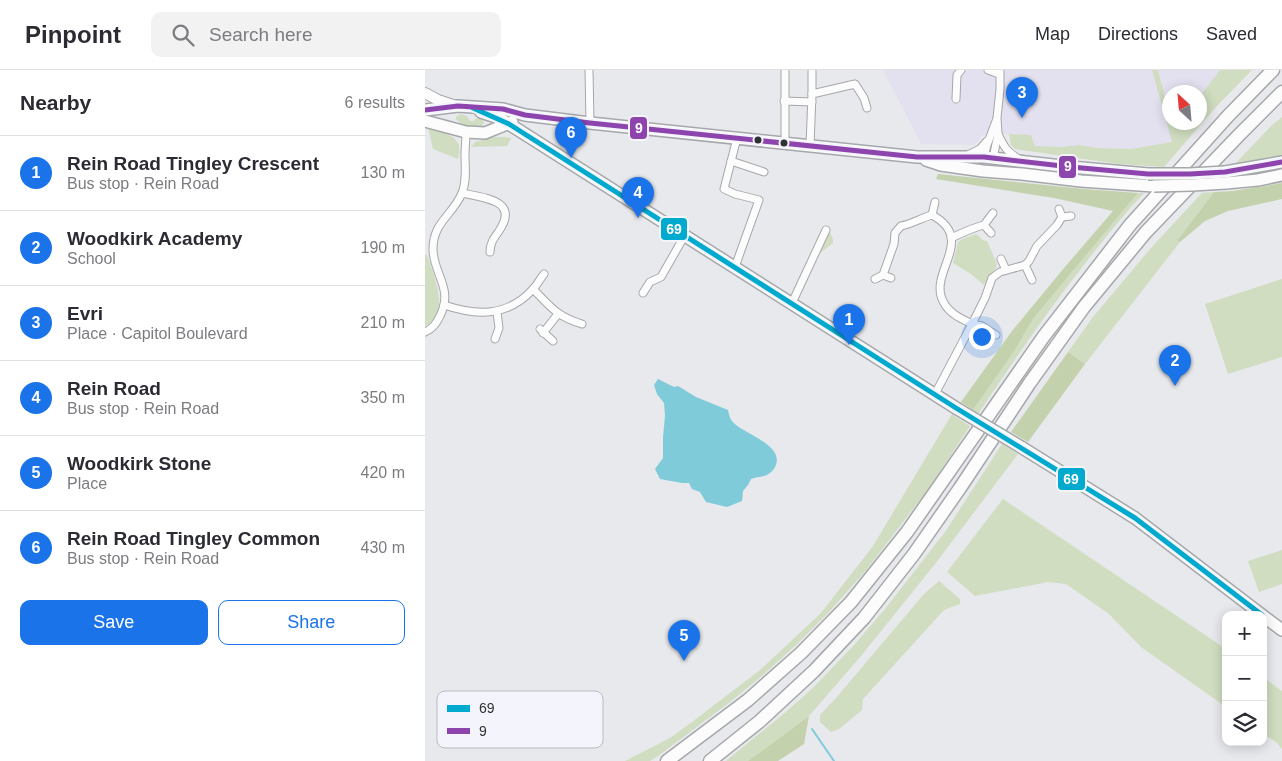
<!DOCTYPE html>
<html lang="en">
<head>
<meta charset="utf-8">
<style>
  body { margin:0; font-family:Arial,sans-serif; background:#f2f2f3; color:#2b2b33 }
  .controls { position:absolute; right:15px; bottom:15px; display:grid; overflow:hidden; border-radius:10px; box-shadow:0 2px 12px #0003 }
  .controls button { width:45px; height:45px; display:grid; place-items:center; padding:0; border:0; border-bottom:1px solid #e1e1e2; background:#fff; color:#2b2b33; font:25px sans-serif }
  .compass { position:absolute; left:737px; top:15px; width:45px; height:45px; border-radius:50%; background:#fff; box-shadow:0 2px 12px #0003; rotate:334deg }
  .you { position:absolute; left:556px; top:266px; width:18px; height:18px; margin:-12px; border:4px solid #fff; border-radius:50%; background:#1a73e8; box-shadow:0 0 0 8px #1a73e833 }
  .badge { display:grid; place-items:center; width:32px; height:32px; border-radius:50%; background:#1a73e8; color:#fff; font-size:16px; font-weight:700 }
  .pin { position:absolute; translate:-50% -41px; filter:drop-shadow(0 1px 2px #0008) }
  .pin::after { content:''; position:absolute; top:26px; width:18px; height:15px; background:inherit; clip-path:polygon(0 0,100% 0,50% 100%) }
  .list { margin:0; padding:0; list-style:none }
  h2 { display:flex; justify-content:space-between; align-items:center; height:65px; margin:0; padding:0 20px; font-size:21px }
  h2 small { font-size:16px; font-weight:400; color:#7c7c81 }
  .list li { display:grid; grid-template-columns:32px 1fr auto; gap:15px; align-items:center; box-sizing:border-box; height:75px; padding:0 20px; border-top:1px solid #e1e1e2 }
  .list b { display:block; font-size:19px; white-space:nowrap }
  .list p { margin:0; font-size:16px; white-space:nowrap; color:#7c7c81 }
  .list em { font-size:16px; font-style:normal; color:#7c7c81 }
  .actions { display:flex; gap:10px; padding:15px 20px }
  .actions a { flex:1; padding:11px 0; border:1px solid #1a73e8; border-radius:10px; text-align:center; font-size:18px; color:#1a73e8 }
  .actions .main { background:#1a73e8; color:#fff }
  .icon { flex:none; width:28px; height:28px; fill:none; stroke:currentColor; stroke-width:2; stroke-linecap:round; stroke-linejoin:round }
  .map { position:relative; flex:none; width:857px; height:691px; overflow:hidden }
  header { display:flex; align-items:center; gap:30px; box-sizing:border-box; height:70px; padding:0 25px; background:#fff; border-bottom:1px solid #e1e1e2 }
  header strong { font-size:24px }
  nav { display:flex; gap:28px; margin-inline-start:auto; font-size:18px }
  .search { width:350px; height:45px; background:#f2f2f3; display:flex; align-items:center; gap:12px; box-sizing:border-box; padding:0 18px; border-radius:10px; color:#7c7c81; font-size:19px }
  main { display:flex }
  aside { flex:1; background:#fff }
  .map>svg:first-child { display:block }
  .commercial { fill:#e3e1ef }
  .green { fill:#d0ddc0 }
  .forest { fill:#c3d2ad }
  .water { fill:#80cbd9 }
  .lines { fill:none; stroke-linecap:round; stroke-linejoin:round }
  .stream { stroke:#80cbd9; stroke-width:2 }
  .street-casing { stroke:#a6a7aa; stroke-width:9 }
  .secondary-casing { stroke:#a6a7aa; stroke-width:12 }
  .primary-casing { stroke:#a6a7aa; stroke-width:14 }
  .highway-casing { stroke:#a6a7aa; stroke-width:15 }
  .street { stroke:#fcfcfc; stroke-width:7 }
  .secondary { stroke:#fcfcfc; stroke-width:10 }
  .primary { stroke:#fcfcfc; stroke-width:11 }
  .highway { stroke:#fcfcfc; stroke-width:12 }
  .primary-bridge-casing { stroke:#a6a7aa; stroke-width:14; stroke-linecap:butt }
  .primary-bridge { stroke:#fcfcfc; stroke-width:11 }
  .bus-1-casing { stroke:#f4f5fc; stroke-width:9 }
  .bus-2-casing { stroke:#f4f5fc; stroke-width:9 }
  .bus-1 { stroke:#00a9ce; stroke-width:5 }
  .bus-2 { stroke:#8e44ad; stroke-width:5 }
  .bus-dot { fill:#2f3033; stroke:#f4f5fc; stroke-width:2 }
  .key { fill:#f4f5fc; stroke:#b9bac0; stroke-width:1 }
  .key-label { font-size:14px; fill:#2f3033 }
  .line-badge { stroke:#f4f5fc; stroke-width:2 }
  .badge-label { font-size:14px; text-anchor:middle; font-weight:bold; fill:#fff }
</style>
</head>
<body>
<header>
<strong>Pinpoint</strong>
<div class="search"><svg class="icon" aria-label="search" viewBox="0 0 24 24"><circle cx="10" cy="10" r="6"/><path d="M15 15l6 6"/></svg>Search here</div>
<nav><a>Map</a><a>Directions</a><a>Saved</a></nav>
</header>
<main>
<aside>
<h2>Nearby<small>6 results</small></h2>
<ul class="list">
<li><span class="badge">1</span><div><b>Rein Road Tingley Crescent</b><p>Bus stop · Rein Road</p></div><em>130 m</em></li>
<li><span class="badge">2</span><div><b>Woodkirk Academy</b><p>School</p></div><em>190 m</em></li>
<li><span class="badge">3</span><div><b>Evri</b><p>Place · Capitol Boulevard</p></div><em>210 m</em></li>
<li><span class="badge">4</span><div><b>Rein Road</b><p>Bus stop · Rein Road</p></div><em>350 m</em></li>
<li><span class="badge">5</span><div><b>Woodkirk Stone</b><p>Place</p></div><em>420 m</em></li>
<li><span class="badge">6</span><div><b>Rein Road Tingley Common</b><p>Bus stop · Rein Road</p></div><em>430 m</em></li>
</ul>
<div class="actions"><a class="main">Save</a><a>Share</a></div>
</aside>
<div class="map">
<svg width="857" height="691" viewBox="0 0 857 691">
  <rect width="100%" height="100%" fill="#e8e9ed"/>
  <polygon class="commercial" points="458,0 798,0 775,28 774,22 744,22 744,52 742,53 747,72 706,79 672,78 655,75 634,77 610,76 606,65 584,64 557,65 551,74 547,75 496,74"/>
  <g class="green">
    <polygon points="727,0 733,0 744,43 744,52 774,52 775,26 795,0 827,0 791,37 739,97 694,94 590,79 586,75 584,64 606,65 610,76 634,77 655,75 672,78 706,79 747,72"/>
    <path d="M35 44 42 46 45 51H49L50 49 55 48 57 49 59 52C58 54 58 55 57 56 51 61 35 54 31 49V47Z"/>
    <polygon points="857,47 857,86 810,94 847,55"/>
    <path d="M3 57C12 59 33 66 34 76 35 80 34 85 33 89L8 79Z"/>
    <polygon points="69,67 80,67 86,68 82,76 46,77 50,72"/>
    <polygon points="789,122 752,171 755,172 660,294 643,282 668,247 726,178 777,123"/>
    <path d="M713 123H719C698 145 680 168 662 191 623 240 588 292 553 344L548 340 590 280 608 249Z"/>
    <path d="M401 160C406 164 408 166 408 173L385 191Z"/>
    <polygon points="551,164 555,167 557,170 562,171 572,194 571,198 564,206 559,215 546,204 528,193 533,172 538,169"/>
    <path d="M0 185H2C8 204 27 244 0 256Z"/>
    <polygon points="857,209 857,287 803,304 780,234"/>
    <polygon points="527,344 545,356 505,417 442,499 405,541 373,573 338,605 305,632 233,686 225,691 200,691 245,668 267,652 335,600 396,543 448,476"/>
    <polygon points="577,374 593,384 510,494 436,586 384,646 323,691 301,691 362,641 389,617 429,575 460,539 520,462"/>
    <polygon points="578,429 801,579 801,637 716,577 684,544 641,514 623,512 550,526 522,502"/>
    <polygon points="857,480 857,514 834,522 823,491"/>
    <polygon points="514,511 535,529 535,534 519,540 438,629 437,640 414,659 406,662 395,652 395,645 411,628 499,524"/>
    <polygon points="838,607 857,621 857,679 851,672 838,664"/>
  </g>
  <g class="forest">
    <polygon points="513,104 659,119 713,123 608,249 590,280 548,340 536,332 587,261 639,198 688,141 629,128 511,109"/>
    <polygon points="857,113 857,129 803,141 780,151 755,172 752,171 789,122 808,121"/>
    <polygon points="643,282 660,294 603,372 586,362"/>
    <polygon points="384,646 379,674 353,691 323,691"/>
  </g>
  <path class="water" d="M233 309 249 317 253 316 271 327 303 340C304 345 305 350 310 354 320 364 361 376 350 397 349 400 345 403 342 405 337 407 331 407 326 409L323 415 318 421 317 431 302 437 281 432 275 422 267 419 264 413H257L235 409 230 399 238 388V367L240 346 239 333 232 324 229 315Z"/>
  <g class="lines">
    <polyline class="stream" points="387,659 409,691"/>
    <defs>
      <g id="street">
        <polyline points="164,0 165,53"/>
        <polyline points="360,0 360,73"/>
        <polyline points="563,0 574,4"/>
        <polyline points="387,24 430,14 439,28 442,38"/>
        <polyline points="531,29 532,5 536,0"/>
        <polyline points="359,31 387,32"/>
        <path d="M573 64C579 77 582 82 594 89"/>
        <polyline points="385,76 387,24 387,0"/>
        <polyline points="543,85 555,79 562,71"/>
        <polyline points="559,87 562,75 571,51"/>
        <polyline points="568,88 573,64 572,48 575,19 575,0"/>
        <polyline points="306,91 339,102"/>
        <path d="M37 123C59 128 95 130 74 161 69 168 65 173 65 182"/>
        <polyline points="634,139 637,147 646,146"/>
        <polyline points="507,145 510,132"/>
        <polyline points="566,163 559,155 568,143"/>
        <path d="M526 168C537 163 547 158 559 155"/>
        <polyline points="576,189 581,200"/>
        <polyline points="600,195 607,210"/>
        <polyline points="310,197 334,130 310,124 299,119 312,68"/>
        <path d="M458 205 469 174 470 163 476 156C487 154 496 148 507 145 553 170 501 203 519 233 525 244 537 249 547 254L510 324"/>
        <polyline points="450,209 458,205 466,208"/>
        <path d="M108 219C125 236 132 247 157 254"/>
        <polyline points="218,223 225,212 236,207 260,165"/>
        <polyline points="367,233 401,160"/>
        <path d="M19 235C52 246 83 247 108 219 112 215 115 209 119 204"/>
        <polyline points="115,259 128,271"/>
        <path d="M0 262C7 259 12 253 15 246 29 218 8 204 8 179 8 152 28 145 37 123 42 111 40 98 40 85 40 78 41 70 41 62"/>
        <polyline points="118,263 133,244"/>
        <polyline points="571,265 557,256 547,254 560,228 567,208 575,202 600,195 604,191 612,176 632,155 637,147"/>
        <polyline points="70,269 74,258 72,242"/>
      </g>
      <polyline id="secondary" points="0,23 13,30 31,36"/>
      <g id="primary">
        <polyline points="0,40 33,36 78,39 100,45 165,53 492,87 559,87 646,97 723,104"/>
        <polyline points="56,42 74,48 84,54 531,338"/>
        <polyline points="0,51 41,62 60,63 87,52"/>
        <polyline points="501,90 516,95 558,101 597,104 656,111 729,116"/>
        <polyline points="800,102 857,92"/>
        <polyline points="801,113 833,110 857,105"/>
        <polyline points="596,377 710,448 837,545"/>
        <polyline points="838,546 857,560"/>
      </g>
      <g id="highway">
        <polyline points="242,691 323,630 376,583 426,532 482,462 619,266 705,155 803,46 848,0"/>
        <polyline points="285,691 335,651 389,601 439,548 489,484 535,418 604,314 659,237 721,162 815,64 857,22"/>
      </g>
    </defs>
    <use href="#street" class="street-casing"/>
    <use href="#secondary" class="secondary-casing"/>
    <use href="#primary" class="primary-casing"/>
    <use href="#highway" class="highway-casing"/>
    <use href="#street" class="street"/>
    <use href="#secondary" class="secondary"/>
    <use href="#primary" class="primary"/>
    <use href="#highway" class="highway"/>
    <defs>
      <g id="primary-bridge">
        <polyline points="723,104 765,104 800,102"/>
        <polyline points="729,116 768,115 801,113"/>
        <polyline points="531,338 596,377"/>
      </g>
    </defs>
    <use href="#primary-bridge" class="primary-bridge-casing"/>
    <use href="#primary-bridge" class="primary-bridge"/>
    <defs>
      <polyline id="bus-1" points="48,38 84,54 531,338 710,448 837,545"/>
      <polyline id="bus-2" points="0,40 33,36 78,39 100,45 165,53 492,87 559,87 646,97 723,104 765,104 800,102 857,92"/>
    </defs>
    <use href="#bus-1" class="bus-1-casing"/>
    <use href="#bus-2" class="bus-2-casing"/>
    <use href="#bus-1" class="bus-1"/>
    <use href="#bus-2" class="bus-2"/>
  </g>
  <g class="bus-dot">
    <circle cx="333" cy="70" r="4.5"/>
    <circle cx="359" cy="73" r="4.5"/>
  </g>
  <rect x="12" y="621" width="166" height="57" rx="8" class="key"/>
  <rect x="22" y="635" width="23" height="7" fill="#00a9ce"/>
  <rect x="22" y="658" width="23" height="6" fill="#8e44ad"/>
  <g class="key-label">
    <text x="54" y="643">69</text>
    <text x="54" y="666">9</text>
  </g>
  <g class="line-badge">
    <rect x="204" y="46" width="19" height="24" rx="5" fill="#8e44ad"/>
    <rect x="633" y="85" width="19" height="24" rx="5" fill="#8e44ad"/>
    <rect x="235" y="147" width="28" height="24" rx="5" fill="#00a9ce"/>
    <rect x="632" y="397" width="29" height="24" rx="5" fill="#00a9ce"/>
  </g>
  <g class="badge-label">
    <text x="214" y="63">9</text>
    <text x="643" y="101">9</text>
    <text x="249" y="164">69</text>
    <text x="646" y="414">69</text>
  </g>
</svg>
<div class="controls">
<button>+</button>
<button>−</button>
<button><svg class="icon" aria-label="layers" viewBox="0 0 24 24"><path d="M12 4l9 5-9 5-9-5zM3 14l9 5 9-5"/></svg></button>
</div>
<svg class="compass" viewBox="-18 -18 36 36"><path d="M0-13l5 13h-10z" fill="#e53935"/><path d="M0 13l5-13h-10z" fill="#7c7c81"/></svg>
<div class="you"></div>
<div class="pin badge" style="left:424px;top:275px">1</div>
<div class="pin badge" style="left:750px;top:316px">2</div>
<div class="pin badge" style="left:597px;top:48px">3</div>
<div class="pin badge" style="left:213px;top:148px">4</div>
<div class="pin badge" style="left:259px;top:591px">5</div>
<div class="pin badge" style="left:146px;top:88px">6</div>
</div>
</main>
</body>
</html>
